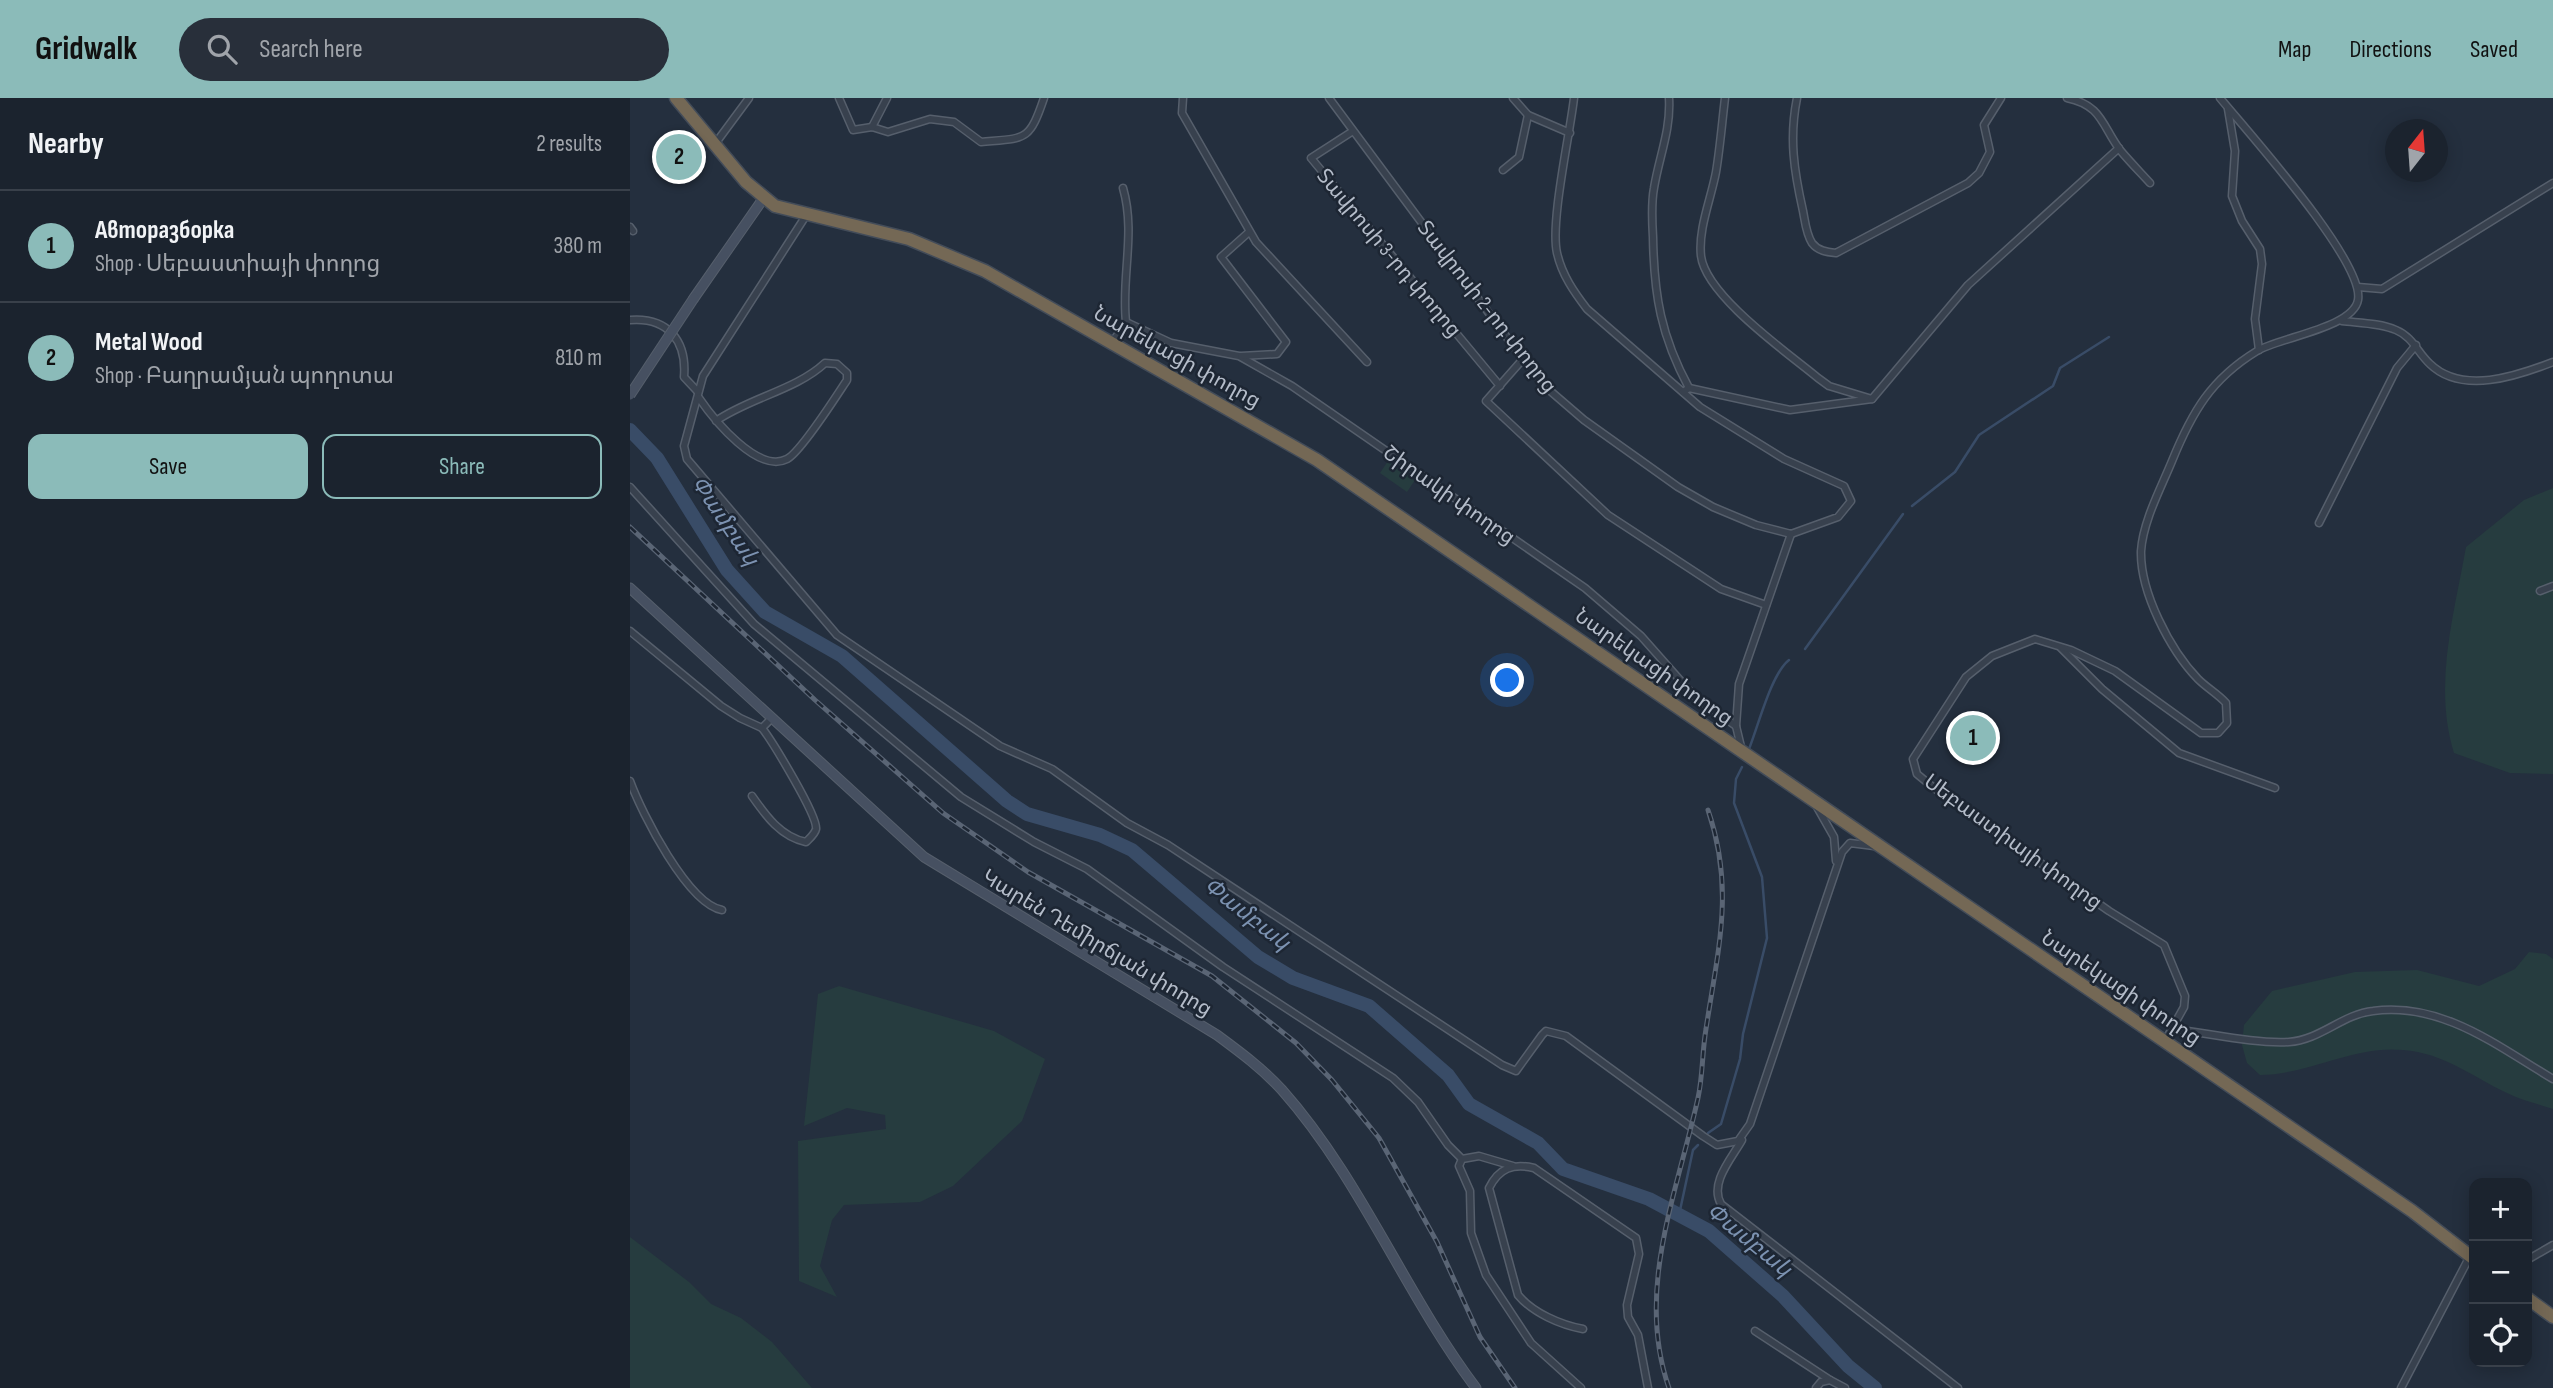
<!DOCTYPE html>
<html lang="en">
<head>
<meta charset="utf-8">
<style>
  body { margin:0; font-family:"Sofia Sans Condensed","Noto Sans Armenian",sans-serif; background:#282f3a; color:#f1f3f6 }
  .controls { position:absolute; right:21px; bottom:21px; display:grid; overflow:hidden; border-radius:14px; box-shadow:0 4px 18px #0003 }
  .controls button { width:63px; height:63px; display:grid; place-items:center; padding:0; border:0; border-bottom:2px solid #39404a; background:#1b232e; color:#f1f3f6; font:35px sans-serif }
  .compass { position:absolute; left:1755px; top:21px; width:63px; height:63px; border-radius:50%; background:#1b232e; box-shadow:0 4px 18px #0003; rotate:17deg }
  .you { position:absolute; left:878px; top:583px; width:24px; height:24px; margin:-18px; border:5px solid #fff; border-radius:50%; background:#1a73e8; box-shadow:0 0 0 10px #1a73e833 }
  .badge { display:grid; place-items:center; width:46px; height:46px; border-radius:50%; background:#8bbbb9; color:#111; font-size:23px; font-weight:700 }
  .pin { position:absolute; translate:-50% -50%; border:4px solid #fff; box-shadow:0 2px 7px #0006 }
  .list { margin:0; padding:0; list-style:none }
  h2 { display:flex; justify-content:space-between; align-items:center; height:91px; margin:0; padding:0 28px; font-size:30px }
  h2 small { font-size:23px; font-weight:400; color:#a0a4aa }
  .list li { display:grid; grid-template-columns:46px 1fr auto; gap:21px; align-items:center; box-sizing:border-box; height:112px; padding:0 28px; border-top:2px solid #39404a }
  .list b { display:block; font-size:26px; white-space:nowrap }
  .list p { margin:0; font-size:23px; white-space:nowrap; color:#a0a4aa }
  .list em { font-size:23px; font-style:normal; color:#a0a4aa }
  .actions { display:flex; gap:14px; padding:21px 28px }
  .actions a { flex:1; padding:16px 0; border:2px solid #8bbbb9; border-radius:14px; text-align:center; font-size:24px; color:#8bbbb9 }
  .actions .main { background:#8bbbb9; color:#111 }
  .icon { flex:none; width:38px; height:38px; fill:none; stroke:currentColor; stroke-width:2; stroke-linecap:round; stroke-linejoin:round }
  .map { position:relative; flex:none; width:1923px; height:1290px; overflow:hidden }
  header { display:flex; align-items:center; gap:42px; box-sizing:border-box; height:98px; padding:0 35px; background:#8bbbb9; color:#111 }
  header strong { font-size:33px }
  nav { display:flex; gap:38px; margin-inline-start:auto; font-size:24px }
  .search { width:490px; height:63px; background:#282f3a; display:flex; align-items:center; gap:18px; box-sizing:border-box; padding:0 24px; border-radius:38px; color:#a0a4aa; font-size:26px }
  main { display:flex }
  aside { flex:1; background:#1b232e }
  .map>svg:first-child { display:block }
  .green { fill:#263c3f }
  .lines { fill:none; stroke-linecap:round; stroke-linejoin:round }
  .stream { stroke:#394c67; stroke-width:2.5 }
  .river { stroke:#394c67; stroke-width:14 }
  .street-casing { stroke:#565f6c; stroke-width:9 }
  .secondary-casing { stroke:#565f6c; stroke-width:11 }
  .highway-casing { stroke:#434c59; stroke-width:15 }
  .street { stroke:#38414e; stroke-width:6 }
  .secondary { stroke:#465061; stroke-width:9 }
  .highway { stroke:#746855; stroke-width:12 }
  .rail-casing { stroke:#5a6575; stroke-width:5 }
  .rail { stroke:#1d2633; stroke-width:2.5; stroke-dasharray:8; stroke-linecap:butt }
  .secondary-bridge-casing { stroke:#565f6c; stroke-width:11; stroke-linecap:butt }
  .secondary-bridge { stroke:#465061; stroke-width:9 }
  .labels { text-anchor:middle; dominant-baseline:central; stroke-width:5; stroke-linejoin:round; paint-order:stroke }
  .street-label { font-size:21px; fill:#b4bcc9; stroke:#1d2633 }
  .water-label { font-size:23px; font-style:italic; fill:#7c92b1; stroke:#1d2633 }
</style>
</head>
<body>
<header>
<strong>Gridwalk</strong>
<div class="search"><svg class="icon" aria-label="search" viewBox="0 0 24 24"><circle cx="10" cy="10" r="6"/><path d="M15 15l6 6"/></svg>Search here</div>
<nav><a>Map</a><a>Directions</a><a>Saved</a></nav>
</header>
<main>
<aside>
<h2>Nearby<small>2 results</small></h2>
<ul class="list">
<li><span class="badge">1</span><div><b>Авторазборка</b><p>Shop · Սեբաստիայի փողոց</p></div><em>380 m</em></li>
<li><span class="badge">2</span><div><b>Metal Wood</b><p>Shop · Բաղրամյան պողոտա</p></div><em>810 m</em></li>
</ul>
<div class="actions"><a class="main">Save</a><a>Share</a></div>
</aside>
<div class="map">
<svg width="1923" height="1290" viewBox="0 0 1923 1290">
  <rect width="100%" height="100%" fill="#242f3e"/>
  <g class="green">
    <polygon points="758,363 785,382 777,394 750,375"/>
    <path d="M1923 390V676L1880 675 1824 655C1803 587 1824 517 1836 449L1894 402Z"/>
    <path d="M1899 854 1916 856 1923 861V1011C1908 1006 1891 1002 1877 995 1841 978 1814 955 1773 952 1724 947 1681 976 1630 977L1617 965 1612 947 1614 927 1642 893 1725 874 1787 872 1849 888 1885 871Z"/>
    <polygon points="209,888 364,933 415,961 392,1023 323,1088 290,1104 214,1107 202,1122 190,1168 207,1199 169,1183 168,1043 256,1031 255,1017 217,1010 174,1028 188,896"/>
    <polygon points="0,1139 59,1184 81,1206 111,1220 142,1244 182,1290 0,1290"/>
  </g>
  <g class="lines">
    <g class="stream">
      <polyline points="1282,408 1325,374 1349,337 1423,288 1430,270 1479,239"/>
      <polyline points="1175,551 1273,416"/>
      <path d="M1119 651C1128 629 1141 576 1159 562"/>
      <polyline points="1078,1035 1091,1026 1110,961 1113,936 1137,840 1132,779 1104,705 1106,681 1112,669"/>
      <polyline points="1049,1117 1063,1052 1068,1047"/>
    </g>
    <polyline class="river" points="0,332 27,360 97,472 135,514 212,558 377,703 397,716 470,737 502,752 628,859 663,880 739,908 818,977 839,1006 908,1045 933,1071 1019,1101 1079,1133 1153,1198 1218,1268 1245,1290"/>
    <defs>
      <g id="street">
        <path d="M209 0 223 32 242 29 258 34 300 21 324 24 351 44C396 40 399 44 414 0"/>
        <polyline points="553,0 552,15 626,144 737,264"/>
        <path d="M699 0 893 261 918 291 954 322 1048 389 1083 409 1126 427 1161 436 1208 419 1221 403 1214 388 1154 361 1070 309 957 211C944 194 932 177 927 155 920 124 940 36 944 0"/>
        <polyline points="883,0 898,17 940,35"/>
        <path d="M1039 0C1041 32 1029 59 1024 90 1021 106 1022 123 1023 139 1024 198 1031 238 1059 290"/>
        <path d="M1167 0C1159 40 1164 73 1173 113 1175 123 1176 136 1182 145 1188 153 1197 154 1206 155L1338 85 1349 75 1360 54 1354 27 1371 0"/>
        <path d="M1437 0C1472 7 1472 28 1490 52 1500 64 1510 74 1520 85"/>
        <polyline points="1598,11 1605,53 1602,98 1612,123 1630,151 1632,166 1625,221 1629,252"/>
        <polyline points="242,29 257,0"/>
        <polyline points="723,33 681,60 870,288"/>
        <polyline points="85,46 119,0"/>
        <polyline points="873,72 889,59 898,17"/>
        <path d="M493 90C506 135 491 179 496 224"/>
        <polyline points="177,116 73,278 54,348 57,361 207,537 370,648 422,671 497,725 538,747 872,967 886,973 912,937 916,933 936,938 1073,1038 1087,1047 1108,1043 1120,1026 1212,754 1220,745 1244,748"/>
        <polyline points="0,129 3,133"/>
        <polyline points="1728,189 1752,191 1923,85"/>
        <path d="M0 222C38 219 57 243 54 279L68 294"/>
        <path d="M1712 223C1729 225 1750 225 1766 232 1783 239 1787 254 1800 266 1832 297 1887 278 1923 264"/>
        <polyline points="482,245 496,224 541,245 609,258 662,288 955,490 1011,538 1065,599 1106,628 1112,653"/>
        <polyline points="611,258 647,256 656,244 591,159 619,134"/>
        <polyline points="893,261 856,303 978,417 1091,491 1136,507"/>
        <path d="M1053 294 1059 290 1160 312 1242 301 1199 288 1188 280C1158 255 1076 198 1071 158 1068 131 1081 101 1086 74 1090 50 1092 25 1095 0"/>
        <path d="M69 300C84 322 128 376 157 361 171 354 207 297 217 282V275L207 266 195 265C166 292 119 300 86 323"/>
        <polyline points="1242,301 1338,187 1489,50"/>
        <polyline points="0,389 124,526 331,699 404,744 457,771 593,869 763,980 788,1004 818,1047 832,1061"/>
        <polyline points="1689,425 1767,270 1786,247"/>
        <polyline points="1910,493 1923,488"/>
        <polyline points="0,533 91,608 110,620 132,630 141,621"/>
        <polyline points="1431,550 1472,591 1549,655 1645,690"/>
        <polyline points="1106,628 1109,586 1161,436"/>
        <path d="M0 683C12 716 58 806 92 812"/>
        <path d="M122 698C136 718 151 739 176 744 180 740 185 736 186 731 188 718 142 643 132 630"/>
        <polyline points="1187,709 1204,739 1206,763"/>
        <path d="M1543 931C1578 935 1624 946 1659 944 1690 942 1713 916 1743 913 1813 904 1867 948 1923 981"/>
        <path d="M1535 943 1554 909 1555 898 1534 847 1479 813 1304 690 1287 676 1283 661 1336 579 1362 558 1405 541 1441 552 1485 573 1571 635H1588L1597 625 1596 605C1588 596 1577 590 1568 581 1540 552 1510 494 1511 453 1513 423 1531 390 1542 363 1562 314 1581 281 1627 253 1650 239 1723 230 1728 202 1735 164 1617 33 1590 0"/>
        <path d="M1112 1042C1102 1060 1079 1085 1091 1106L1328 1290"/>
        <polyline points="883,1068 849,1058 832,1061 829,1068 840,1093 841,1135 856,1177 901,1245 951,1290"/>
        <polyline points="1897,1162 1923,1147"/>
        <path d="M953 1231C931 1227 903 1215 888 1197L859 1090C869 1070 883 1065 904 1070L1006 1140 1009 1156 997 1207 998 1219 1008 1237 1018 1290"/>
        <polyline points="1125,1233 1200,1282"/>
        <polyline points="1186,1290 1191,1284 1200,1282 1215,1290"/>
        <polyline points="1771,1290 1840,1158"/>
      </g>
      <g id="secondary">
        <polyline points="64,200 133,101"/>
        <path d="M0 490 294 759 587 937C610 954 633 971 652 992 731 1081 775 1196 846 1290"/>
      </g>
      <g id="highway">
        <polyline points="46,0 116,84 145,108 279,141 355,173 687,362 1782,1113 1844,1161"/>
        <polyline points="1897,1200 1923,1219"/>
      </g>
    </defs>
    <use href="#street" class="street-casing"/>
    <use href="#secondary" class="secondary-casing"/>
    <use href="#highway" class="highway-casing"/>
    <use href="#street" class="street"/>
    <use href="#secondary" class="secondary"/>
    <use href="#highway" class="highway"/>
    <defs>
      <g id="rail">
        <polyline points="0,429 185,602 313,715 398,774 582,878 666,945 702,982 749,1040 807,1144 850,1239 885,1290"/>
        <path d="M1039 1290C1005 1193 1047 1095 1068 1000 1073 977 1072 954 1076 931 1088 851 1105 791 1078 712"/>
      </g>
    </defs>
    <use href="#rail" class="rail-casing"/>
    <use href="#rail" class="rail"/>
    <defs>
      <polyline id="secondary-bridge" points="0,297 64,200"/>
    </defs>
    <use href="#secondary-bridge" class="secondary-bridge-casing"/>
    <use href="#secondary-bridge" class="secondary-bridge"/>
  </g>
  <g class="labels">
    <g class="street-label">
      <text transform="translate(759 155) rotate(50)">Տավրոսի 3-րդ փողոց</text>
      <text transform="translate(857 209) rotate(52)">Տավրոսի 2-րդ փողոց</text>
      <text transform="translate(547 259) rotate(29)">Նարեկացի փողոց</text>
      <text transform="translate(819 397) rotate(35)">Շիրակի փողոց</text>
      <text transform="translate(1024 569) rotate(35)">Նարեկացի փողոց</text>
      <text transform="translate(1383 744) rotate(36)">Սեբաստիայի փողոց</text>
      <text transform="translate(467 845) rotate(31)">Կարեն Դեմիրճյան փողոց</text>
      <text transform="translate(1491 890) rotate(34)">Նարեկացի փողոց</text>
    </g>
    <g class="water-label">
      <text transform="translate(95 423) rotate(56)">Փամբակ</text>
      <text transform="translate(617 816) rotate(38)">Փամբակ</text>
      <text transform="translate(1119 1142) rotate(39)">Փամբակ</text>
    </g>
  </g>
</svg>
<div class="controls">
<button>+</button>
<button>−</button>
<button><svg class="icon" aria-label="locate" viewBox="0 0 24 24"><circle cx="12" cy="12" r="6"/><path d="M12 2v4M12 18v4M2 12h4M18 12h4"/></svg></button>
</div>
<svg class="compass" viewBox="-18 -18 36 36"><path d="M0-13l5 13h-10z" fill="#e53935"/><path d="M0 13l5-13h-10z" fill="#a0a4aa"/></svg>
<div class="you"></div>
<div class="pin badge" style="left:1343px;top:640px">1</div>
<div class="pin badge" style="left:49px;top:59px">2</div>
</div>
</main>
</body>
</html>
